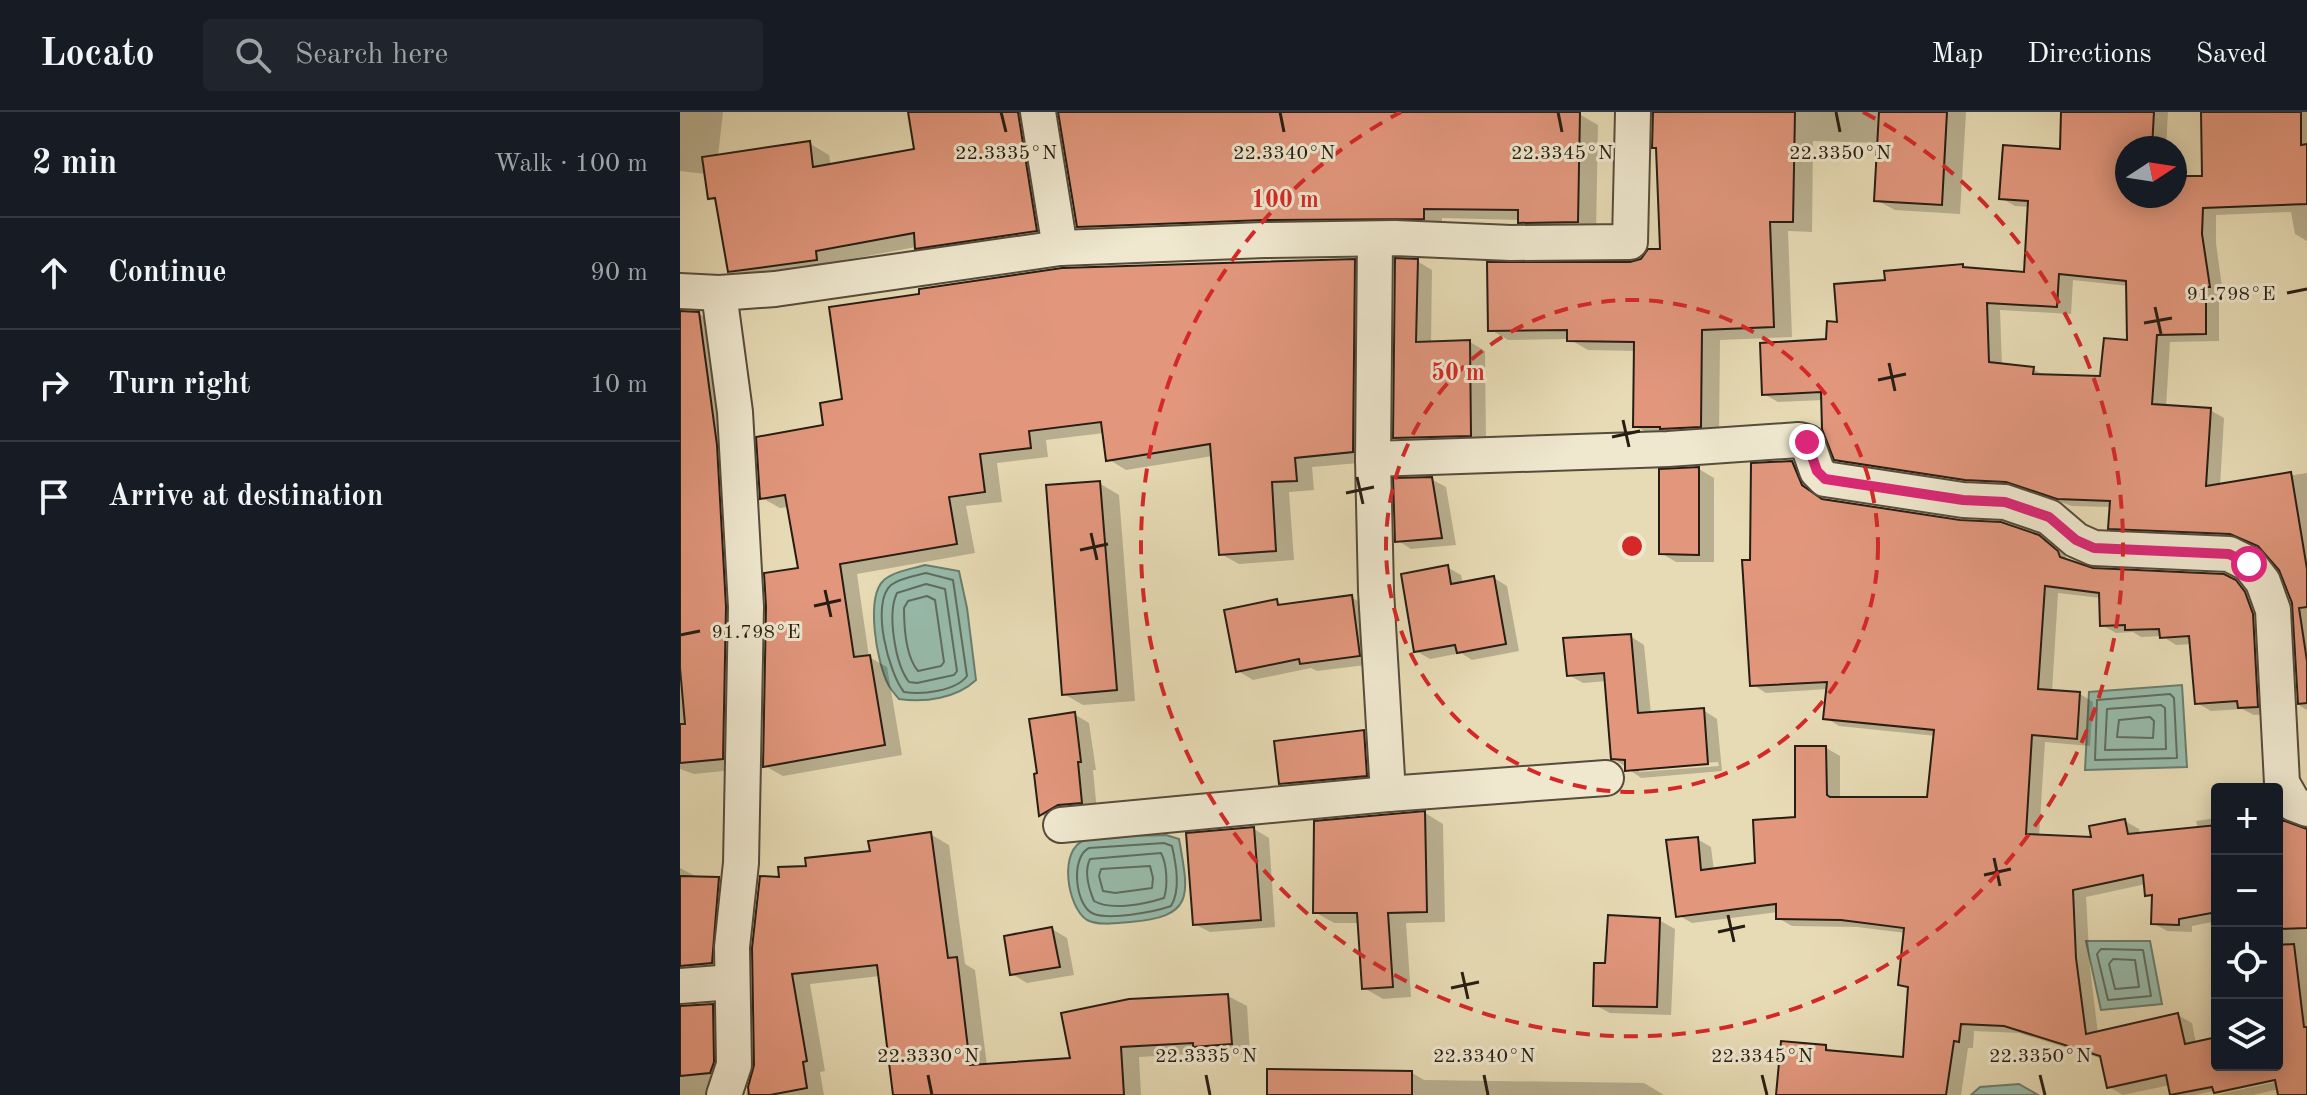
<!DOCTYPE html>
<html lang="en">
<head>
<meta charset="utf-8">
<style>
  body { margin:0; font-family:"Old Standard TT",serif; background:#20242c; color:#f1f3f6 }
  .controls { position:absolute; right:24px; bottom:24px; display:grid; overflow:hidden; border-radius:8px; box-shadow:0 4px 20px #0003 }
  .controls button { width:72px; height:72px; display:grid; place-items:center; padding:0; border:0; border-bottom:2px solid #363941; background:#171b24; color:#f1f3f6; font:40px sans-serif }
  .compass { position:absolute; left:1435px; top:24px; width:72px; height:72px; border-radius:50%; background:#171b24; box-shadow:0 4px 20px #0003; rotate:78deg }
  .stop { position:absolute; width:24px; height:24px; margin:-18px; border:6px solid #db2777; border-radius:50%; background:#fff }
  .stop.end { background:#db2777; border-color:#fff; box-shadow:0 2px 8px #0008 }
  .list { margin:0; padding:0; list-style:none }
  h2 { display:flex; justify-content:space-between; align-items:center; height:104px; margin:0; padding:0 32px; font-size:34px }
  h2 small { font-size:26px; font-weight:400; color:#9ea1a6 }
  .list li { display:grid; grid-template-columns:52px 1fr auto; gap:24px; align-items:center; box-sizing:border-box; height:112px; padding:0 32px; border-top:2px solid #363941 }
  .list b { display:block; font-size:30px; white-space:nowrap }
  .list em { font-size:26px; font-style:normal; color:#9ea1a6 }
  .icon { flex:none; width:44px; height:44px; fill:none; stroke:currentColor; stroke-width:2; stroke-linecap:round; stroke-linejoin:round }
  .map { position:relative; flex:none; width:1627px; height:983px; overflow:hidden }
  header { display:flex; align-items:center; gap:48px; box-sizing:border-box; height:112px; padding:0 40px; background:#171b24; border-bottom:2px solid #363941 }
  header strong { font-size:38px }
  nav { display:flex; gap:44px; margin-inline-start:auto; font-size:28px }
  .search { width:560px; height:72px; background:#20242c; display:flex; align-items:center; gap:20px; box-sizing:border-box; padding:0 28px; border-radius:8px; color:#9ea1a6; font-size:30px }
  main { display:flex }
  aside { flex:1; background:#171b24 }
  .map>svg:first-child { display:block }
  .water { fill:#97bbaa; stroke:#6a7c6e; stroke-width:2 }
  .shadow { fill:#0003; fill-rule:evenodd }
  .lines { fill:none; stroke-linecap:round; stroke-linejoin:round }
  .shore { stroke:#5f6c5f; stroke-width:2 }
  .building { fill:#e2977d; stroke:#271d14; stroke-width:2; fill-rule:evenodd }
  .minor-casing { stroke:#574c3c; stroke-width:38 }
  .minor { stroke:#efe8cf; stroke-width:34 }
  .route { stroke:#db2777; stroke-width:10 }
  .ticks { fill:none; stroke:#271d14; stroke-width:3 }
  .ring { fill:none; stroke:#d62828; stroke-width:4; stroke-dasharray:14 10 }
  .ticks-label { font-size:20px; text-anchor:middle; fill:#271d14; stroke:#efe8cf; stroke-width:6; stroke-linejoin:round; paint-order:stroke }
  .centre { fill:#d62828; stroke:#efe8cf; stroke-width:4 }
  .ring-label { font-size:24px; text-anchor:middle; font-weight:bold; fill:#d62828; stroke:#efe8cf; stroke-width:6; stroke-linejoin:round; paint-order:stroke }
</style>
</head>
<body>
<header>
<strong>Locato</strong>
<div class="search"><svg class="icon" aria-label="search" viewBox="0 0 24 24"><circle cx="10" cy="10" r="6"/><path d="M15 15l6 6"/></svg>Search here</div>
<nav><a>Map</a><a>Directions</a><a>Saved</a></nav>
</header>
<main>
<aside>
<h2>2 min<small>Walk · 100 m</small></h2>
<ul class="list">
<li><svg class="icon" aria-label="ahead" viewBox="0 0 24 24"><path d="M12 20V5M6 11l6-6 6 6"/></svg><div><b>Continue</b></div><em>90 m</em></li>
<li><svg class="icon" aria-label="right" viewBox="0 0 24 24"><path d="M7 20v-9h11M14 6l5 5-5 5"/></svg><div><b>Turn right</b></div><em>10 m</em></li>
<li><svg class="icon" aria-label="arrive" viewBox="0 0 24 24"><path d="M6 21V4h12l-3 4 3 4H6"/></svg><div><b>Arrive at destination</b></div></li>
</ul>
</aside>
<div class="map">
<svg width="1627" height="983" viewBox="0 0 1627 983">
  <rect width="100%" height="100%" fill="#e7dbb5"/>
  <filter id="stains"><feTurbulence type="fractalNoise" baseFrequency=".0025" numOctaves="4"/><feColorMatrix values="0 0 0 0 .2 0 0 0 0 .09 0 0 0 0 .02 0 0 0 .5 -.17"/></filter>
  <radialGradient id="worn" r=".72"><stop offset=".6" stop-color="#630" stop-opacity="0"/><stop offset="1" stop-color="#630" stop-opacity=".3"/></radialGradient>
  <g class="water">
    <path d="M245 453 279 459 287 496 296 568C277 586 245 591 219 587 216 583 210 577 208 572 197 551 185 485 204 468 215 459 232 457 245 453Z"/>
    <polygon points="1502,573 1507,655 1405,658 1409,580"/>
    <path d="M486 723 499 727C509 783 515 805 450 810 437 811 419 814 407 808 387 795 378 737 405 728 421 723 467 724 486 723Z"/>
    <polygon points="1406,829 1470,829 1482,892 1421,898"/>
    <polygon points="1339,972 1358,983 1291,983 1300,975"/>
  </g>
  <g class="shadow">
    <polygon points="0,0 43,0 38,44 129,31 149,43 151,54 236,39 230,0 363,0 376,130 257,147 236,135 155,150 156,159 70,171 49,159 37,90 30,86 26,62 0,59"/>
    <polygon points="380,0 855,0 899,2 918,13 916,120 859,120 840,108 762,106 762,117 417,125 399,114"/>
    <polygon points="973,0 1286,0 1280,102 1215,98 1196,88 1199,31 1133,29 1132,120 1108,119 1112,225 1040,228 1039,324 974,324 955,314 956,239 908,238 889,227 828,228 810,217 982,139 978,37 974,35"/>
    <path d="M1384 0H1488L1486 36H1447V84H1495V66H1524L1523 0H1627V129L1615 122 1611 100 1536 103V131L1543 182H1539V229L1490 230 1486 295 1530 298 1544 306 1540 374 1627 361V598L1620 594 1614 491 1601 457 1583 436 1566 429 1444 424 1430 415 1431 395 1392 394 1342 377 1301 375 1171 355 1156 347 1143 288 1098 290 1084 282 1148 229 1159 212 1207 170 1282 154 1288 157 1345 162 1350 95 1335 94 1321 86 1382 39ZM1393 168 1448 174 1449 230 1422 266 1367 265 1353 257 1322 254 1320 198 1391 202Z"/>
    <polygon points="674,149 692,159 690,350 632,355 634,378 609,380 614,448 559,452 541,442 533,344 446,358 428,347 424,321 366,328 368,345 317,351 322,390 286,394 295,441 177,462 189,545 207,555 222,643 103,664 85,654 120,457 109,395 100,396 82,386 145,314"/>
    <polygon points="737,149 752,158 751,231 790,230 805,239 806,331 730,334 715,325"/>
    <polygon points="0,201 19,202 38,213 62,657 14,662 0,657"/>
    <polygon points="1112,351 1126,359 1136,383 1145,389 1358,425 1373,433 1386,444 1386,448 1406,456 1555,470 1570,478 1579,490 1591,602 1574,603 1562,597 1531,599 1517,591 1512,532 1496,533 1482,524 1461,525 1453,520 1436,521 1422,513 1421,486 1378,481 1372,580 1400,582 1413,590 1410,634 1365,630 1359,725 1414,728 1445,709 1459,717 1460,723 1518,717 1516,709 1537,706 1537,809 1512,814 1512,820 1487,819 1473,811 1474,786 1467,782 1466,772 1406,785 1410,855 1418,922 1498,903 1512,911 1516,932 1537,927 1537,953 1597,953 1597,711 1627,718 1627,983 1600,983 1599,977 1573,983 1535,983 1605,968 1605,964 1515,983 1493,983 1490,973 1443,983 1429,975 1423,947 1339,921 1294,919 1293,936 1288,936 1281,983 1098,983 1145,935 1156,941 1224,947 1230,878 1220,872 1226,821 1177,815 1112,814 1098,806 1098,800 1012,811 998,803 1017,727 1031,735 1034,759 1077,753 1117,707 1146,636 1160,644 1160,687 1249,687 1256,624 1159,614 1146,606 1148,577 1086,581 1072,572 1072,449"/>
    <polygon points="1019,357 1034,366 1034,450 996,450 981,441"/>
    <polygon points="751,367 766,375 776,433 731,437 717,428"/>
    <polygon points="419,371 439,383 455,589 403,593 384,582"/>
    <polygon points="767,455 781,463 783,472 814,466 827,474 839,539 792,548 781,541 750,547 736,539"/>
    <polygon points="671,485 686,494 694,552 637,559 631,556 573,568 558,559 597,490 604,494"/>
    <path d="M950 524 964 533 971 602 1023 598 1037 607 1042 659 961 666 933 646 927 569 903 571 889 563ZM1038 650 1039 654 959 660V656Z"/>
    <polygon points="394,602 409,611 416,658 413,658 417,699 375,711 361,702"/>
    <polygon points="684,620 706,633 709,676 624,684 601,671"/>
    <polygon points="745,701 763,712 765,810 726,811 731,885 703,887 684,876 680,811 654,811 635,800"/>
    <polygon points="574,717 589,726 595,815 530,820 514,812"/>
    <polygon points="250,722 269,733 285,852 295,858 307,954 392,948 548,884 567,894 570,942 534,945 527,941 459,945 461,983 215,983 200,864 130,872 145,959 140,960 144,983 66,983 75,959 101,767 128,756 192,741"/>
    <polygon points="0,756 21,767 39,767 57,778 51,861 0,878"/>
    <polygon points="979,808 995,817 991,903 930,901 915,893 927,853"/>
    <polygon points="372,817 387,826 394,863 347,871 332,862"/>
    <polygon points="0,892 32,894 51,904 46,983 0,983"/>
    <polygon points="732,961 744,968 964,971 984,983 589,983"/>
  </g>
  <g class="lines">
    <g class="shore">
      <path d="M246 461 273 468 287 564C276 579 242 583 224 580 209 562 190 491 211 473 220 466 235 464 246 461Z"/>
      <path d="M246 472 265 477 277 559 274 563 237 571 229 570C215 552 207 501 217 481Z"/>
      <path d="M247 484 255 488 264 550 261 554 238 559C226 545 224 515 224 496L228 489Z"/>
      <polygon points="1490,582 1494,586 1497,646 1415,648 1417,588"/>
      <polygon points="1481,593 1485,596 1486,637 1425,638 1427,597"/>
      <polygon points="1470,605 1474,609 1473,626 1437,625 1439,608"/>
      <path d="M484 731 492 734C496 752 501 778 491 794 474 800 431 808 414 802 395 795 390 745 409 736Z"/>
      <path d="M481 741C487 752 488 774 484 786 465 792 431 799 414 789 409 777 404 759 410 747Z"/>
      <polygon points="470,754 473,766 472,776 435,781 423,779 419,764 421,757"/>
      <polygon points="1421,837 1463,838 1471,884 1428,888 1417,842"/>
      <polygon points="1433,847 1455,848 1459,875 1435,877 1429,852"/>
    </g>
  </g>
  <g class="building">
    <polygon points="228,0 338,0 357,119 235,137 234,121 136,139 137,148 48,160 35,86 28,87 22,45 130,29 133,55 234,37"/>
    <polygon points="378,0 900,0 898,110 838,111 838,98 744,97 744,107 584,108 397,115"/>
    <polygon points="973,0 1115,0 1113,110 1090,110 1094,215 1022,218 1021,315 980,317 980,315 953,315 954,230 887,229 887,218 808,219 807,150 950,150 961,147 968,137 980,137 976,36 972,36"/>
    <polygon points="1199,0 1267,0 1262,93 1194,89"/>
    <path d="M1381 0H1474L1472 36H1447V84H1495V64H1522L1521 0H1621V33L1627 32V92L1523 96 1522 122 1530 175H1526V222L1477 223 1472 292 1531 296 1526 374 1611 360 1627 457V495L1619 496 1627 549V591L1618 592 1612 491 1599 458 1578 434 1550 422 1428 417 1430 389 1377 387 1326 370 1285 368 1154 348 1142 317 1141 280 1082 283 1080 231 1146 227 1147 209 1157 210 1154 172 1205 168 1204 159 1283 152V155L1344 160 1348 89 1319 87 1323 33 1380 37ZM1379 162 1446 169 1447 228 1424 226 1420 264 1353 262 1354 255 1309 250 1307 191 1377 195Z"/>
    <polygon points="715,146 738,147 736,230 790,228 791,324 713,326"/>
    <polygon points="675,147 673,340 615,346 617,369 592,370 596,439 539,443 530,332 426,349 421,310 349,319 351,336 300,342 305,380 269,385 277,432 160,452 174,545 190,543 205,633 83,655 86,495 84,461 118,456 105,383 80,387 76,325 143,313 140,291 162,287 149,195 239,182 239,177 382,156"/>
    <polygon points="0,199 19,200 37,333 46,495 43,647 0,651 0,612 5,612 0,556"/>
    <polygon points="1112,349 1122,373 1142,387 1280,408 1321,410 1359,423 1378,439 1380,445 1413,456 1544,462 1556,468 1565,480 1573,502 1578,595 1558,596 1557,589 1515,592 1509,524 1480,526 1479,517 1445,518 1445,513 1420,514 1419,481 1365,474 1358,577 1400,580 1397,627 1352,623 1346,722 1411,725 1409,714 1445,707 1448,722 1537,713 1537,800 1499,807 1499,813 1471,812 1472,783 1465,784 1463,763 1393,778 1396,846 1406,922 1498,901 1505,932 1537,925 1537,953 1597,953 1597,833 1614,832 1624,915 1627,915 1627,983 1598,983 1595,968 1534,981 1532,975 1490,983 1486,963 1427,976 1420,944 1324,914 1281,912 1279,930 1274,929 1266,983 1096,983 1101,929 1146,933 1146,938 1223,945 1228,875 1218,873 1224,816 1161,808 1096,807 1096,792 996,805 986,728 1018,725 1021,758 1075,751 1073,708 1115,705 1115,634 1146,634 1147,683 1150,685 1247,685 1254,618 1143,607 1147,570 1070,574 1062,448 1070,448 1071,351"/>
    <polygon points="1019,355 1019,443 979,442 979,357"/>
    <polygon points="752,365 762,426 715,430 713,366"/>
    <polygon points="420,369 437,578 382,583 366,373"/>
    <polygon points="768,453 771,472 814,464 826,532 777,541 775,533 734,540 721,462"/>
    <polygon points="672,483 680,544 620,552 619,547 556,560 544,498 597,487 598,493"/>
    <polygon points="951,522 958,601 1024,596 1028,652 945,659 945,648 931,647 924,561 887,564 883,526"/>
    <polygon points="395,600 401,650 398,650 402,691 378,693 359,704 354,662 357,661 349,607"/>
    <polygon points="684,618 687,664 599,672 594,629"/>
    <polygon points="745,699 747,800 708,801 713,875 682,877 677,801 633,801 634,709"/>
    <polygon points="1597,709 1605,709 1627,717 1627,816 1597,817"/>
    <polygon points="574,715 581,808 513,813 506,721"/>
    <polygon points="251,720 268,846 277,845 290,953 390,946 381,901 449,887 548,882 552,932 513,935 513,931 441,935 444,983 213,983 197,853 112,862 127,949 123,950 127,976 90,983 69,983 68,975 74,953 72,836 80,764 99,765 98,755 126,754 125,746 190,739 188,729"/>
    <polygon points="0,764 39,765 32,851 0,854"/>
    <polygon points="928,803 980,806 977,895 913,894 914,851 925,851"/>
    <polygon points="372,815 380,855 330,863 324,824"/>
    <polygon points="33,892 34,950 30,961 0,964 0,894"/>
    <polygon points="587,957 732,959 732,983 587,983"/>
  </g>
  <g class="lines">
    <defs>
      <g id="minor">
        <polyline points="358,0 380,136"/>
        <polyline points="695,127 693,347 696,479 708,682"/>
        <polyline points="0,179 39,181 95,177 380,136 584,128 715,126 831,131 950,130 953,0"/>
        <polyline points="39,181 55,300 66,495 61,751 52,835 54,953 44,983"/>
        <polyline points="693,347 988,337 1119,328 1127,330 1137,359 1145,367 1283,388 1325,390 1369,405 1396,428 1414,436 1549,442 1569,452 1583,470 1593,498 1602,671 1614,692 1627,697"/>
        <polyline points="381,713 708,682 926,666"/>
        <polyline points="0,874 52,870"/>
      </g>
    </defs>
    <use href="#minor" class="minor-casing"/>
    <use href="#minor" class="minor"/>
  </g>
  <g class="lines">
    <polyline class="route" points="1127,330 1137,359 1145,367 1283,388 1325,390 1369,405 1396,428 1414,436 1549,442 1569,452"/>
  </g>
  <path class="ticks" d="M321 0 326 20M600 0 604 20M878 0 882 20M1156 0 1160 20M1607 181 1627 177M1475 195 1481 222M1464 211 1492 206M1209 251 1215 279M1198 268 1226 262M943 308 949 335M932 325 960 319M677 365 683 392M666 381 694 375M411 421 417 448M400 438 428 432M145 478 151 505M134 494 161 488M0 523 20 519M1314 746 1320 774M1304 763 1331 757M1048 803 1054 830M1038 820 1065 814M782 860 788 887M771 876 799 870M248 963 252 983M526 963 530 983M804 963 808 983M1082 963 1087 983M1360 963 1365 983"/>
  <g class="ring">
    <circle cx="952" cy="434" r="246"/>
    <path d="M1183 0A491 491 0 1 1 721 0"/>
  </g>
  <g class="ticks-label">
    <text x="326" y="47">22.3335°N</text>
    <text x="604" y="47">22.3340°N</text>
    <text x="882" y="47">22.3345°N</text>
    <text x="1160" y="47">22.3350°N</text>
    <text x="1551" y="188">91.798°E</text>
    <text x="76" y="526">91.798°E</text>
    <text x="248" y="950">22.3330°N</text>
    <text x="526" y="950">22.3335°N</text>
    <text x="804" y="950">22.3340°N</text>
    <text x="1082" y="950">22.3345°N</text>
    <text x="1360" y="950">22.3350°N</text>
  </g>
  <circle cx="952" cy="434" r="12" class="centre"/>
  <g class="ring-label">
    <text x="605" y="95">100 m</text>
    <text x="778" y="268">50 m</text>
  </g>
  <rect width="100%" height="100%" filter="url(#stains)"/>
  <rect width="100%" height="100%" fill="url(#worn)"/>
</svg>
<div class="controls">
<button>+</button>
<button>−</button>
<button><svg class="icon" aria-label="locate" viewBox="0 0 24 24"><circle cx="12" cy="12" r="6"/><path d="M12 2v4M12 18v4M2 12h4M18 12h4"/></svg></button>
<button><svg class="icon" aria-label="layers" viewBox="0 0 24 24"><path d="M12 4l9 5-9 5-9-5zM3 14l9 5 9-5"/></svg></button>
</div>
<svg class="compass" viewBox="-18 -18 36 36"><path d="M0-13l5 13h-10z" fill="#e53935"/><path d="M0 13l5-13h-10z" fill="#9ea1a6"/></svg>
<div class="stop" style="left:1569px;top:452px"></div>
<div class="stop end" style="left:1127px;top:330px"></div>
</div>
</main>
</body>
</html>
